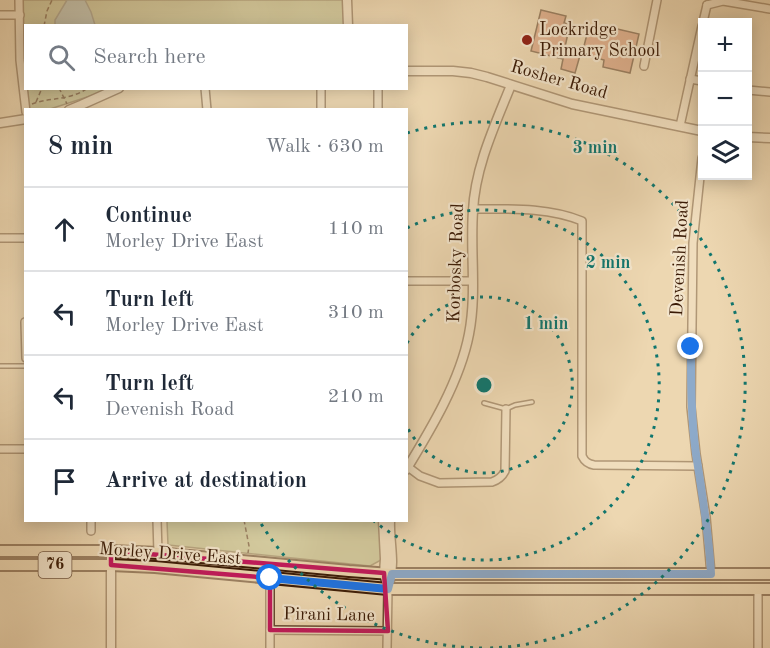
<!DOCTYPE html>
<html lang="en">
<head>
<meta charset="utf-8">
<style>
  body { margin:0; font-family:"Old Standard TT",serif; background:#f6f6f7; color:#1f2937 }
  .controls { position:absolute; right:18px; top:18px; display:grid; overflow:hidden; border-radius:0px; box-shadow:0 3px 15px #0003 }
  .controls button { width:54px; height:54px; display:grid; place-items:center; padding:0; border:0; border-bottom:2px solid #e0e1e3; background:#fff; color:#1f2937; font:30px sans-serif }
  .stop { position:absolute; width:18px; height:18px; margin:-14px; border:4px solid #1a73e8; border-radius:50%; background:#fff }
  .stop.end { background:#1a73e8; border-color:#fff; box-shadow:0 2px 6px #0008 }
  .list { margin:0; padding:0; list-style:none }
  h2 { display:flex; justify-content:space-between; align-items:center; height:78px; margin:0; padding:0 24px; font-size:26px }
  h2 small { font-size:20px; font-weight:400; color:#747a83 }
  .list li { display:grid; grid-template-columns:39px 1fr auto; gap:18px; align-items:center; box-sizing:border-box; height:84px; padding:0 24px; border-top:2px solid #e0e1e3 }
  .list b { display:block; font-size:22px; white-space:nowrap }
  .list p { margin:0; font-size:20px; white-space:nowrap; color:#747a83 }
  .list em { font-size:20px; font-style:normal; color:#747a83 }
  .icon { flex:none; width:33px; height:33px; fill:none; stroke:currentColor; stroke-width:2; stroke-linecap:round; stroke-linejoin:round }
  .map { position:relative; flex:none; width:770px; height:648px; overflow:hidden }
  .search { position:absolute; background:#fff; box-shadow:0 3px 15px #0003; left:24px; top:24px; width:384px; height:66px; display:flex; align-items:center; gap:15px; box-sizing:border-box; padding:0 21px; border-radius:0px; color:#747a83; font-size:22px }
  .panel { position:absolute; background:#fff; box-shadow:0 3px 15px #0003; left:24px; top:108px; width:384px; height:414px; border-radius:0px }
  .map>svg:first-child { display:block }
  .green { fill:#b8be8c; stroke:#796c48; stroke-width:1.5 }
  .water { fill:#9db7b6; stroke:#75786f; stroke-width:1.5 }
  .building { fill:#d08567; stroke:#3a1a05; stroke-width:1.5 }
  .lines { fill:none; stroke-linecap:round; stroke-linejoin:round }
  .service-casing { stroke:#674930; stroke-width:6 }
  .minor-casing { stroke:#674930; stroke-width:10 }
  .tertiary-casing { stroke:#674930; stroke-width:11 }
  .primary-casing { stroke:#3a1a05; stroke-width:14 }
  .path { stroke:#3a1a05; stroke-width:1.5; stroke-dasharray:4.5 3; stroke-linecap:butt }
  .service { stroke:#f3e5cc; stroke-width:3 }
  .minor { stroke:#f3e5cc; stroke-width:7 }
  .tertiary { stroke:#f3e5cc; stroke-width:8 }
  .primary { stroke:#edd7b1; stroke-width:10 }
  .route { stroke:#1a73e8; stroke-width:8 }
  .marked { fill:none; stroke:#c2185b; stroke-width:4.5; stroke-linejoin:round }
  .ring { fill:none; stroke:#0f766e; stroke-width:3; stroke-dasharray:3 6 }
  .poi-dot { fill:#8f2418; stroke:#f3e5cc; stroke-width:2 }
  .labels { text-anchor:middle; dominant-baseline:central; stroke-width:4.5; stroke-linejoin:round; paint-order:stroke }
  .shield { fill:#f3e5cc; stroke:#725741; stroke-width:1.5 }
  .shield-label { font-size:16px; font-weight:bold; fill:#3a1a05 }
  .poi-label { font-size:18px; fill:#3a1a05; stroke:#f3e5cc; text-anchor:start }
  .street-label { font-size:18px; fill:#3a1a05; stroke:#f3e5cc }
  .centre { fill:#0f766e; stroke:#f3e5cc; stroke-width:3 }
  .ring-label { font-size:18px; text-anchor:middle; font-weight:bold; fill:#0f766e; stroke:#f3e5cc; stroke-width:4.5; stroke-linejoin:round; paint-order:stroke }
</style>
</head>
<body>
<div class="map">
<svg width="770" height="648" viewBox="0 0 770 648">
  <rect width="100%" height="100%" fill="#edd7b1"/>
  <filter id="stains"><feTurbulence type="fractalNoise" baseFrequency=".00333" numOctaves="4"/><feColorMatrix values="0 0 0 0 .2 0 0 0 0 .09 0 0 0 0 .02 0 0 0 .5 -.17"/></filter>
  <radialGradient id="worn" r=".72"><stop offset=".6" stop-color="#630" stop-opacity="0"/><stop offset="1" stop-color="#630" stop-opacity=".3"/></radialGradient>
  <g class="green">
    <polygon points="22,0 348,0 348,25 26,26 25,59"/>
    <polygon points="27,89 112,89 47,110 29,109"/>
    <polygon points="167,521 382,521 381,560 370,566 168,545"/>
  </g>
  <polygon class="water" points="67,0 85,0 91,12 95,25 55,25 55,20"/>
  <g class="building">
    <polygon points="541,10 566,16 564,23 570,24 565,47 581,52 575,73 561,69 563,59 531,51"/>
    <polygon points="613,28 639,34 630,73 603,67 604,60 582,54 588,30 611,36"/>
  </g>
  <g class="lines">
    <defs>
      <g id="service">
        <polyline points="0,366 26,366"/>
        <polyline points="484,403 506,409 515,405 532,402"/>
      </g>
      <g id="minor">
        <polyline points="19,0 20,60 26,112"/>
        <polyline points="707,5 723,1 770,9"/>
        <polyline points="0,15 20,15"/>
        <polyline points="703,22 707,5"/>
        <polyline points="644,66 657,0"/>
        <polyline points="690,79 702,81"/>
        <polyline points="205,88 207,110"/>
        <polyline points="321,88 321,110"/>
        <polyline points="378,88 378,110"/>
        <polyline points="748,90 770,92"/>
        <polyline points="680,126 702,26"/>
        <polyline points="702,158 693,243 691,407 696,454 706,517 711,574"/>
        <path d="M473 209C509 209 548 207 582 221V456C585 462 588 464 594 465L698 466"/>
        <polyline points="0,238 26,238"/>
        <polyline points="406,281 472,281"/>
        <polyline points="25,322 26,358"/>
        <polyline points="0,449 26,449"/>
        <path d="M408 467 420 476 439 483 492 482C498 480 502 477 505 471L506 409"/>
        <polyline points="157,520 158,553"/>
        <polyline points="91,531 91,520"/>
        <polyline points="270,578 270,648"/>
        <polyline points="270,630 388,631"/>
        <polyline points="387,648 388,589"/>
        <polyline points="758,648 758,589"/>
      </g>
      <g id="tertiary">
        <polyline points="347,0 348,26"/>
        <polyline points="406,71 453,71 471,73 487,77 572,104 702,131"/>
        <polyline points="69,110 81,105 119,88"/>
        <polyline points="0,123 26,119"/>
        <polyline points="748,137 770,138"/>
        <path d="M406 470C431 429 460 381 469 334 477 293 470 251 473 211 475 167 495 125 511 85"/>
        <polyline points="383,520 385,559 384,573 388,589"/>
        <polyline points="111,551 111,648"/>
        <path d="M390 580C395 561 389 540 390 520"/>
      </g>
      <g id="primary">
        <polyline points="0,551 111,551 158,553 349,571 391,574 770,574"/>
        <polyline points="0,565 111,565 155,567 388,589 770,589"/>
      </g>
    </defs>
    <use href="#service" class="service-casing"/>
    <use href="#minor" class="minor-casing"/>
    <use href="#tertiary" class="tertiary-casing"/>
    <use href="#primary" class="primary-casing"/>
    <g class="path">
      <polyline points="44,26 47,11 52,0"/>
      <polyline points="59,88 67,104"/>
      <polyline points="36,102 42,88"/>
      <path d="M32 104C51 97 69 101 88 88"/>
      <polyline points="244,520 249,546 248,553"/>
    </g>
    <use href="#service" class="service"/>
    <use href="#minor" class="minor"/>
    <use href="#tertiary" class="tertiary"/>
    <use href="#primary" class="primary"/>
  </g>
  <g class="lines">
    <path class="route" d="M270 578 388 589 392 574H711C709 533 702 493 696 454 691 418 691 382 691 347"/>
  </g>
  <path d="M0 0H770V648H0ZM111 551 384 573 388 631 270 630V578L111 565Z" fill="#edd7b1" fill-opacity=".55" fill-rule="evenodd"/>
  <path class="marked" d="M111 551 384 573 388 631 270 630V578L111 565Z"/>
  <g class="ring">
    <path d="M407 343A88 88 0 1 1 407 427"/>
    <path d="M407 228A175 175 0 1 1 374 521"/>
    <path d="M482 648A263 263 0 0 1 260 522M407 133A263 263 0 1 1 486 648"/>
  </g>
  <circle class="poi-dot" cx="527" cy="40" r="6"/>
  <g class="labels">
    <rect class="shield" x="38.5" y="552" width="33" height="26" rx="4.5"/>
    <g class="shield-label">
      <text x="55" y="565">76</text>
    </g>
    <g class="poi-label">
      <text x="539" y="30">Lockridge<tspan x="539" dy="21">Primary School</tspan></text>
    </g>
    <g class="street-label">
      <text transform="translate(559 80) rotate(16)">Rosher Road</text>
      <text transform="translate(680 258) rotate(-87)">Devenish Road</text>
      <text transform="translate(456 263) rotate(-88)">Korbosky Road</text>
      <text transform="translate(170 554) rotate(4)">Morley Drive East</text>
      <text transform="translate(329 615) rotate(1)">Pirani Lane</text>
    </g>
  </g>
  <circle cx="484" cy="385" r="9" class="centre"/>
  <g class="ring-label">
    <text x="595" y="153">3 min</text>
    <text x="608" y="268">2 min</text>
    <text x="546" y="329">1 min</text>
  </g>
  <rect width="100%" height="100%" filter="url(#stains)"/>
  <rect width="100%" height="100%" fill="url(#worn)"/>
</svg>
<div class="controls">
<button>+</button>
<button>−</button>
<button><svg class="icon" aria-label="layers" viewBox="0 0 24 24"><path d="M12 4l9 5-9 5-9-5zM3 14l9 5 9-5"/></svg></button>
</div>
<div class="stop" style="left:270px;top:578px"></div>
<div class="stop end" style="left:691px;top:347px"></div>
<div class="search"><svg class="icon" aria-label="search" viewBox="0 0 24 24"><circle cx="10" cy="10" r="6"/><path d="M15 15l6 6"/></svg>Search here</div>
<section class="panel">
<h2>8 min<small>Walk · 630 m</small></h2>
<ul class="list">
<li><svg class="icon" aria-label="ahead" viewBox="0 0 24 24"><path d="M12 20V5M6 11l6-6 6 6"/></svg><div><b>Continue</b><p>Morley Drive East</p></div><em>110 m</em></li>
<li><svg class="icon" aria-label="left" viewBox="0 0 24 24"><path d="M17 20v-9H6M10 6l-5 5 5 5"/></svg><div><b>Turn left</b><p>Morley Drive East</p></div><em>310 m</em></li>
<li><svg class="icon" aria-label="left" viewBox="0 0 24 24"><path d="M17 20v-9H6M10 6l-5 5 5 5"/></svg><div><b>Turn left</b><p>Devenish Road</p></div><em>210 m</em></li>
<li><svg class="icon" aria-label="arrive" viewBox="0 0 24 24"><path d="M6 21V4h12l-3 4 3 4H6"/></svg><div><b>Arrive at destination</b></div></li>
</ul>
</section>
</div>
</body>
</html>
